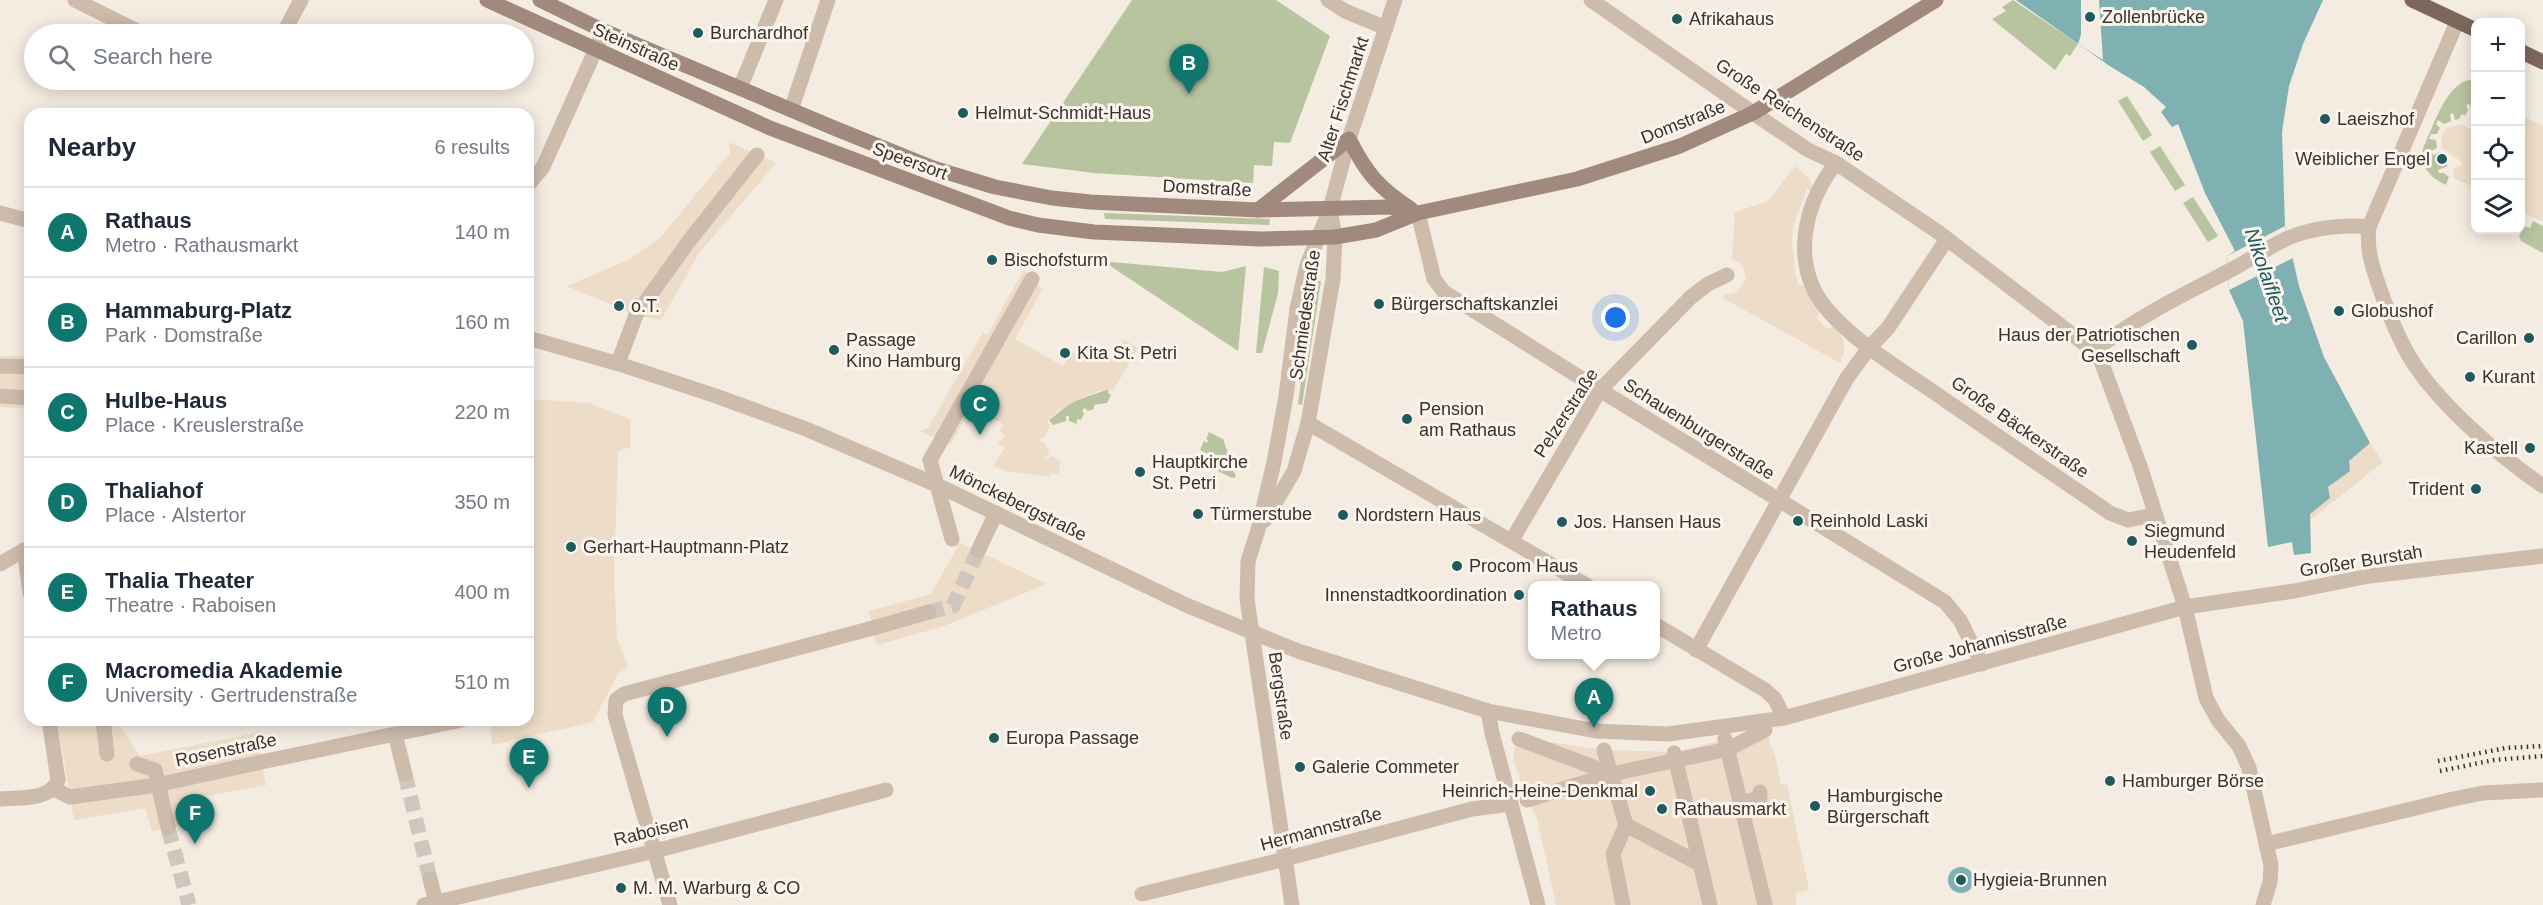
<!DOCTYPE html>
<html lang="en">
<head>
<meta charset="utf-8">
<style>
  body { margin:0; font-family:Helvetica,sans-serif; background:#f2f2f3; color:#1f2937 }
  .controls { position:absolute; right:18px; top:18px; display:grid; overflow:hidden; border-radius:12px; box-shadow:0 3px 15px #0003 }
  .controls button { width:54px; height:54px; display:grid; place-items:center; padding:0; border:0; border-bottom:2px solid #e0e1e3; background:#fff; color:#1f2937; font:30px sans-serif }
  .you { position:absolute; left:1616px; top:318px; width:21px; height:21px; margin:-15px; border:4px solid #fff; border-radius:50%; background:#1a73e8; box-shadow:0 0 0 9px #1a73e833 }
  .badge { display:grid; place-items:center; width:39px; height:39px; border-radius:50%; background:#0f766e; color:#fff; font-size:20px; font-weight:700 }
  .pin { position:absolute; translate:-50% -50px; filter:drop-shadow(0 2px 3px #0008) }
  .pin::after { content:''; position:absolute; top:32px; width:21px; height:18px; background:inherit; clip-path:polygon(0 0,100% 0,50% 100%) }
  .popup { position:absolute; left:1528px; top:581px; width:132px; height:78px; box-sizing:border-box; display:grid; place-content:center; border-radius:12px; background:#fff; filter:drop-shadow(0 2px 4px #0005); font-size:20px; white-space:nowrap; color:#747a83 }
  .popup b { font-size:22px; color:#1f2937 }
  .popup::after { content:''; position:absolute; left:50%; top:100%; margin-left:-12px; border:12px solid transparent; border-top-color:#fff }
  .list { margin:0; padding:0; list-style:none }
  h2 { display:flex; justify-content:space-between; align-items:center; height:78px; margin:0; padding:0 24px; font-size:26px }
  h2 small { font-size:20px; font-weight:400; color:#747a83 }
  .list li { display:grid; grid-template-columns:39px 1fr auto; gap:18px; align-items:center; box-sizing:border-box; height:90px; padding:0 24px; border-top:2px solid #e0e1e3 }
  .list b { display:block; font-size:22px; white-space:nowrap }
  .list p { margin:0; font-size:20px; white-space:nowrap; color:#747a83 }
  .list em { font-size:20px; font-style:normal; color:#747a83 }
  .icon { flex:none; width:33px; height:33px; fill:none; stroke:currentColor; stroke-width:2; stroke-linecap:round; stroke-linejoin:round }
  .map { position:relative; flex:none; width:2543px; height:905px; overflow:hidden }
  .search { position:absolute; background:#fff; box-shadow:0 3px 15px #0003; left:24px; top:24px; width:510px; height:66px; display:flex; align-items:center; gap:15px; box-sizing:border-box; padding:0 21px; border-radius:33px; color:#747a83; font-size:22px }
  .panel { position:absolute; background:#fff; box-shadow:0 3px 15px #0003; left:24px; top:108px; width:510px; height:618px; border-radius:18px }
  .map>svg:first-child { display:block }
  .green { fill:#b8c4a0 }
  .plaza { fill:#ecdcc8 }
  .water { fill:#7fb0b2 }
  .pier { fill:#f4ebe1 }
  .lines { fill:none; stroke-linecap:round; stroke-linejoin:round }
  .pedestrian-tunnel { stroke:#cfc6bd; stroke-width:15; stroke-dasharray:15 8; stroke-linecap:butt }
  .minor-tunnel { stroke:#cfc6bd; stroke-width:15; stroke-dasharray:15 8; stroke-linecap:butt }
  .pedestrian { stroke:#cdbbac; stroke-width:15 }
  .minor { stroke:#cdbbac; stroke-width:15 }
  .tertiary { stroke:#cdbbac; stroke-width:15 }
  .secondary { stroke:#a18a7d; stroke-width:15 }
  .primary { stroke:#7d675c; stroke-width:15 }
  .rail { stroke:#3b302b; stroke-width:4.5; stroke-dasharray:1.5 4.5; stroke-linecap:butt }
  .poi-dot { fill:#1f5a5e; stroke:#fbf5ee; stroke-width:2 }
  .labels { text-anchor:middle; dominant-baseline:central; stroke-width:6; stroke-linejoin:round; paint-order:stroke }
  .poi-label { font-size:18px; fill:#3b302b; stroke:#fbf5ee; text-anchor:start }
  .street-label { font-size:18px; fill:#3b302b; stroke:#fbf5ee }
  .water-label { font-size:20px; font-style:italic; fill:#1f5a5e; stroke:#fbf5ee }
</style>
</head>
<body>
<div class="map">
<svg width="2543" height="905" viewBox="0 0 2543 905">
  <rect width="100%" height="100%" fill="#f4ebe1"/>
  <g class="green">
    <polygon points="1132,0 1276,0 1330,36 1290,143 1274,142 1272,166 1254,165 1253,183 1094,173 1022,164"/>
    <polygon points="2013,0 2078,44 2070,56 2066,54 2055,70 1992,19 2006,11 2002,7"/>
    <path d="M2469 80 2475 82V107L2472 108 2469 104 2466 105 2468 110 2465 116 2462 114 2459 119 2455 120 2453 113 2450 114 2451 121 2444 124 2438 120 2436 124 2440 128 2437 134H2431L2429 139 2436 140 2437 148 2431 151 2433 155 2440 152 2446 157 2444 161 2448 166 2438 170 2439 173H2444L2449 177 2446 185C2430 177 2420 168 2423 148 2433 128 2445 85 2469 80Z"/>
    <polygon points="2127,96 2152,135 2143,141 2118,101"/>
    <polygon points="2160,146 2185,185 2175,191 2150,152"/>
    <polygon points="2193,197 2218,236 2208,242 2183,203"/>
    <polygon points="1104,213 1270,219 1269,225 1105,219"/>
    <polygon points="2533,221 2543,226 2543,253 2521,241 2519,236 2525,226 2530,228"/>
    <polygon points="1111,262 1222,272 1246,266 1238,351 1109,265"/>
    <polygon points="1264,267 1279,271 1278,293 1262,353 1256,353"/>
    <polygon points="1315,281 1321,281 1302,405 1298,404"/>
    <polygon points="1109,389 1108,393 1111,395 1107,403 1094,405 1094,409 1088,411 1085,408 1082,410 1084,414 1081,420 1078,419 1076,422 1079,425 1069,421 1069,416 1066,416 1066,421 1053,425 1049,420 1072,402"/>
    <polygon points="1209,432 1223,439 1236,477 1232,478 1218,471 1220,467 1216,466 1215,469 1206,464 1209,458 1208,454 1200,450 1204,441 1207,443 1208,440 1206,439"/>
  </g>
  <g class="plaza">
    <polygon points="2524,117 2543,126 2543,222 2521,211 2521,142 2526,131 2521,128 2520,124"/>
    <polygon points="2461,124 2475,131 2475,174 2470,186 2454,178 2453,172 2455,168 2462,165 2462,162 2442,148 2441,138 2445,129"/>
    <polygon points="729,142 776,163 699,253 661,320 636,315 567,286 630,259 661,237 730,153"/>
    <polygon points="1795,166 1810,179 1813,188 1813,191 1807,189 1793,226 1792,244 1795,272 1798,284 1807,287 1820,310 1816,317 1827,329 1835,326 1843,338 1844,353 1840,363 1723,298 1724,295 1737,292 1746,280 1743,265 1732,258 1735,212 1768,201"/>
    <polygon points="1024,270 1042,290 1015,339 1063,366 1071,352 1085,359 1089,353 1099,359 1104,352 1114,357 1124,340 1138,348 1113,391 1109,389 1099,391 1085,396 1058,411 1047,421 1050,427 1044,438 1038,439 1038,441 1044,442 1050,454 1044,458 1046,460 1052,456 1061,461 1058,474 1051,473 1050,477 1006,471 993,466 1005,448 997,443 1005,437 1000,430 1003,424 972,406 951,444 919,431 928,428 983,332 987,335"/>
    <polygon points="0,356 30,356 30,409 0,407"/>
    <polygon points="528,399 589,403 631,420 630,447 618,451 614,578 617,638 628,667 618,674 593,722 492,745 490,720 528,720"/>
    <polygon points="2370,443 2383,462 2310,520 2310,514 2330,498 2328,487 2349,471 2349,461"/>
    <polygon points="952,539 1047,584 941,627 877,645 869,611 931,594 957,548"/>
    <polygon points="57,720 116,720 140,756 256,733 266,785 183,800 189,823 152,831 145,808 74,820"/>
    <polygon points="1765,730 1775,755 1781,785 1787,784 1809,890 1796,893 1796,905 1556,905 1537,818 1527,800 1513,759 1516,743 1543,741 1604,750 1674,752"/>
  </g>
  <g class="water">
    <polygon points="2016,0 2323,0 2303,44 2289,86 2282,132 2285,226 2299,286 2324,357 2370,443 2349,461 2350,471 2328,487 2330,498 2310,514 2311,553 2294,555 2292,542 2268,547 2243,321 2229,290 2227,256 2235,251 2205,193 2178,124 2172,127 2161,112 2166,107 2144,87 2108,65"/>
    <circle cx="1961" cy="880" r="13"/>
  </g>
  <g class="pier">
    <polygon points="2081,0 2099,0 2103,60 2078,44 2081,35"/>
    <polygon points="2285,226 2293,258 2229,290 2227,256"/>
  </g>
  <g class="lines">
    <g class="pedestrian-tunnel">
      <polyline points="929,612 953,606 978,551"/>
      <polyline points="168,828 189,905"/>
    </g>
    <polyline class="minor-tunnel" points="405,774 430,879"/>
    <g class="pedestrian">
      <polyline points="621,355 636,315 689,241 757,155"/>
      <polyline points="0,366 30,367"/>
      <polyline points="1600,390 1945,602 1960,620 1982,664"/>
      <polyline points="0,396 30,398"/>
      <polyline points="952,539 930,460 1032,279"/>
      <polyline points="978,551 996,513"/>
      <polyline points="873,628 929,612"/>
      <polyline points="1696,650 1847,378 1869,348 1888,328 1947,239"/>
      <polyline points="103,720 107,754"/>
      <polyline points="1519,739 1612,774"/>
      <polyline points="1725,739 1765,905"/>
      <polyline points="1604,750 1626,825 1700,864"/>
      <polyline points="1674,753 1710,905"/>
      <polyline points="137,764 155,770 168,828"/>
      <polyline points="54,789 70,797 157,785 261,762"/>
      <polyline points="1527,800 1612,774 1728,749 1765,730"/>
      <polyline points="1740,803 1760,798 1760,792"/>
      <polyline points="1142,894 1285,859"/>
      <polyline points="1623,905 1613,854 1626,825"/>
    </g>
    <g class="minor">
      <polyline points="75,0 143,34"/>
      <polyline points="1328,0 1345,11 1386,28"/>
      <polyline points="1591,0 1753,113 1808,150 1836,163 1938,232 2094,351 2101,361 2140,466 2185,607 2206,698 2218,720 2239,746 2249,768 2271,865 2270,882 2263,905"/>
      <path d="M2457 22 2369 227C2366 249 2373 269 2380 289 2388 312 2397 335 2409 356 2436 402 2499 456 2543 486"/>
      <polyline points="283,34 301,0"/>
      <polyline points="232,80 245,82 255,80"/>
      <polyline points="740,88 776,0"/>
      <polyline points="791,110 828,0"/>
      <path d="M1836 163C1808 199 1794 247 1814 290 1836 333 1906 372 1945 400 2000 438 2055 475 2110 513L2128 520 2154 515"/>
      <polyline points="528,185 543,167 604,31"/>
      <polyline points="0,213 30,221"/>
      <polyline points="1418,213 1434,279 1444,292 1600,390"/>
      <polyline points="528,338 619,364 716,396 806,429 937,485 1186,605 1298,651 1488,711 1596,731 1668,734 1784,718 2185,607 2294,591 2369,576 2543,556"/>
      <path d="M2094 351C2135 318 2181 296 2227 272 2248 261 2267 248 2288 238 2312 228 2343 224 2369 227"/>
      <polyline points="1308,423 1588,586"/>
      <polyline points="1512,540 1600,390 1691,297 1708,284 1727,275"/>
      <polyline points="0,564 24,550 30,593"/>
      <polyline points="1656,625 1765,690 1775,699 1784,718"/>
      <polyline points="1488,711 1492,733 1538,905"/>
      <polyline points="395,734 405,774"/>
      <polyline points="261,762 462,720"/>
      <path d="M0 799C20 797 50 801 58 780L49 720"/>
      <polyline points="2266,844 2453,799 2483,793 2543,790"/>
      <polyline points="1285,859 1472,809 1511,804"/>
      <polyline points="430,879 436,902"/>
      <polyline points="424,905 655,851 886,790"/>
      <polyline points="670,905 615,715 616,700 624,694 873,628"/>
    </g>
    <g class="tertiary">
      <polyline points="1265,520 1294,471 1308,423 1333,279 1335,237 1330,209"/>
      <polyline points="1292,905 1247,599 1248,561 1258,530 1274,462 1286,396 1297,309 1307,265 1330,209 1349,139 1395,0"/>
    </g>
    <g class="secondary">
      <polyline points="487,0 770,128 1009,218 1038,225 1094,232 1261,239 1335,237 1376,230 1418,213 1577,179 1680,146 1753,113 1936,0"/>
      <polyline points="540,0 604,31 834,128 933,168 995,187 1052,198 1090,202 1258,210 1389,207 1418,213"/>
      <path d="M1258 210 1349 139C1367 174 1378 187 1411 209"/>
    </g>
    <g class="primary">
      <polyline points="2412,0 2476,30"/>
      <polyline points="2520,51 2543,62"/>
    </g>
    <g class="rail">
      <polyline points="2438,761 2506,748 2543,746"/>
      <polyline points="2440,771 2494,760 2543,756"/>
    </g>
  </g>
  <g class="poi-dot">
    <circle cx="2090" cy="17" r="6"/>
    <circle cx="1677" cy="19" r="6"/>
    <circle cx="698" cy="33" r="6"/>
    <circle cx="963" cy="113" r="6"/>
    <circle cx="2325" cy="119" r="6"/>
    <circle cx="2442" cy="159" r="6"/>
    <circle cx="992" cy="260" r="6"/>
    <circle cx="1379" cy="304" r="6"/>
    <circle cx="619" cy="306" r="6"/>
    <circle cx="2339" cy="311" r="6"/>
    <circle cx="2529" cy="338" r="6"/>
    <circle cx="2192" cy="345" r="6"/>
    <circle cx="834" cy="350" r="6"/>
    <circle cx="1065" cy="353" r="6"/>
    <circle cx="2470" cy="377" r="6"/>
    <circle cx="1407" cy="419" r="6"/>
    <circle cx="2530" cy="448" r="6"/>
    <circle cx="1140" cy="472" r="6"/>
    <circle cx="2476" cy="489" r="6"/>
    <circle cx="1198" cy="514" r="6"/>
    <circle cx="1343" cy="515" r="6"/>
    <circle cx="1798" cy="521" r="6"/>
    <circle cx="1562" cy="522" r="6"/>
    <circle cx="2132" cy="541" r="6"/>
    <circle cx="571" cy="547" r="6"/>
    <circle cx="1457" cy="566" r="6"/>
    <circle cx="1519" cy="595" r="6"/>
    <circle cx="994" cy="738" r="6"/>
    <circle cx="1300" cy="767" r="6"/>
    <circle cx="2110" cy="781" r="6"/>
    <circle cx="1650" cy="791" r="6"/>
    <circle cx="1815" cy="806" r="6"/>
    <circle cx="1662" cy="809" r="6"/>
    <circle cx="1961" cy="880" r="6"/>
    <circle cx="621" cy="888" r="6"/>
  </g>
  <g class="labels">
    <g class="poi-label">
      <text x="2102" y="17">Zollenbrücke</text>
      <text x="1689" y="19">Afrikahaus</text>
      <text x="710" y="33">Burchardhof</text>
      <text x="975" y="113">Helmut-Schmidt-Haus</text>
      <text x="2337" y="119">Laeiszhof</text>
      <text x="2430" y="159" text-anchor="end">Weiblicher Engel</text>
      <text x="1004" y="260">Bischofsturm</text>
      <text x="1391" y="304">Bürgerschaftskanzlei</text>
      <text x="631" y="306">o.T.</text>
      <text x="2351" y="311">Globushof</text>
      <text x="2180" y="335" text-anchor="end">Haus der Patriotischen<tspan x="2180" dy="21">Gesellschaft</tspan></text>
      <text x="2517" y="338" text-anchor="end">Carillon</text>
      <text x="846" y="340">Passage<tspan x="846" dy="21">Kino Hamburg</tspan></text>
      <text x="1077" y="353">Kita St. Petri</text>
      <text x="2482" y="377">Kurant</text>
      <text x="1419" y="409">Pension<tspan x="1419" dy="21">am Rathaus</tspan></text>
      <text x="2518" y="448" text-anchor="end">Kastell</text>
      <text x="1152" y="462">Hauptkirche<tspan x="1152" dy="21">St. Petri</tspan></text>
      <text x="2464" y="489" text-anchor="end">Trident</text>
      <text x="1210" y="514">Türmerstube</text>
      <text x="1355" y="515">Nordstern Haus</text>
      <text x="1810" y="521">Reinhold Laski</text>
      <text x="1574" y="522">Jos. Hansen Haus</text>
      <text x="2144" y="531">Siegmund<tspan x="2144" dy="21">Heudenfeld</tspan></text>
      <text x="583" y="547">Gerhart-Hauptmann-Platz</text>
      <text x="1469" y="566">Procom Haus</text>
      <text x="1507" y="595" text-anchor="end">Innenstadtkoordination</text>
      <text x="1006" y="738">Europa Passage</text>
      <text x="1312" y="767">Galerie Commeter</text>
      <text x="2122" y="781">Hamburger Börse</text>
      <text x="1638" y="791" text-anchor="end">Heinrich-Heine-Denkmal</text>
      <text x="1827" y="796">Hamburgische<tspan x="1827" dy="21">Bürgerschaft</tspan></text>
      <text x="1674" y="809">Rathausmarkt</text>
      <text x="1973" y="880">Hygieia-Brunnen</text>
      <text x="633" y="888">M. M. Warburg &amp; CO</text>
    </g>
    <g class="street-label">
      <text transform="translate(636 47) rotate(24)">Steinstraße</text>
      <text transform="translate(1343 99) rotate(-72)">Alter Fischmarkt</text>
      <text transform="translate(1790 110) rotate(33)">Große Reichenstraße</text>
      <text transform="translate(1683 122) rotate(-22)">Domstraße</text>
      <text transform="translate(910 161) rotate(20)">Speersort</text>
      <text transform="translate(1207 188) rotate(3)">Domstraße</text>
      <text transform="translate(1305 315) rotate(-82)">Schmiedestraße</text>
      <text transform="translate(1566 413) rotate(-57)">Pelzerstraße</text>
      <text transform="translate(2020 427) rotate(35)">Große Bäckerstraße</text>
      <text transform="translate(1699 429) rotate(32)">Schauenburgerstraße</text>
      <text transform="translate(1018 503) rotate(26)">Mönckebergstraße</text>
      <text transform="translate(2361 561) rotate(-9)">Großer Burstah</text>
      <text transform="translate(1980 644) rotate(-15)">Große Johannisstraße</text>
      <text transform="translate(1281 696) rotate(82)">Bergstraße</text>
      <text transform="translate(226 750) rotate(-12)">Rosenstraße</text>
      <text transform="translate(1321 829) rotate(-15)">Hermannstraße</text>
      <text transform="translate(651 831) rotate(-14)">Raboisen</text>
    </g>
    <g class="water-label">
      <text transform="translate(2267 275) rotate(71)">Nikolaifleet</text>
    </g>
  </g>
</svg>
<div class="controls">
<button>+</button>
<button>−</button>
<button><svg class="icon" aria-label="locate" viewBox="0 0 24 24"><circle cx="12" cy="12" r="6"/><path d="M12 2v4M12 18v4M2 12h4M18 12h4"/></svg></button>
<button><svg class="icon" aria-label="layers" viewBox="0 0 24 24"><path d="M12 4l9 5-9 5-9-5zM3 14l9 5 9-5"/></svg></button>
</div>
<div class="you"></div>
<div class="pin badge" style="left:1594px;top:728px">A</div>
<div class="popup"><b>Rathaus</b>Metro</div>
<div class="pin badge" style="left:1189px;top:94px">B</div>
<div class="pin badge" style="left:980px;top:435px">C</div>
<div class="pin badge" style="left:667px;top:737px">D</div>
<div class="pin badge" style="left:529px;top:788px">E</div>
<div class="pin badge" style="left:195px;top:844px">F</div>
<div class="search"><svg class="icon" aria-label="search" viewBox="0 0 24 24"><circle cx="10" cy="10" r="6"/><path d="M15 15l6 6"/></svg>Search here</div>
<section class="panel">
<h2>Nearby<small>6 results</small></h2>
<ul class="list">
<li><span class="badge">A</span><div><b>Rathaus</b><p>Metro · Rathausmarkt</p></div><em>140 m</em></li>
<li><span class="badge">B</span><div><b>Hammaburg-Platz</b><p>Park · Domstraße</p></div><em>160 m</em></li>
<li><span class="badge">C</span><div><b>Hulbe-Haus</b><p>Place · Kreuslerstraße</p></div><em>220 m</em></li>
<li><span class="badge">D</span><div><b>Thaliahof</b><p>Place · Alstertor</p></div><em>350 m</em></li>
<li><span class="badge">E</span><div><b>Thalia Theater</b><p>Theatre · Raboisen</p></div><em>400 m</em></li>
<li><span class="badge">F</span><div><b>Macromedia Akademie</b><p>University · Gertrudenstraße</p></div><em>510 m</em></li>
</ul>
</section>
</div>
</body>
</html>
